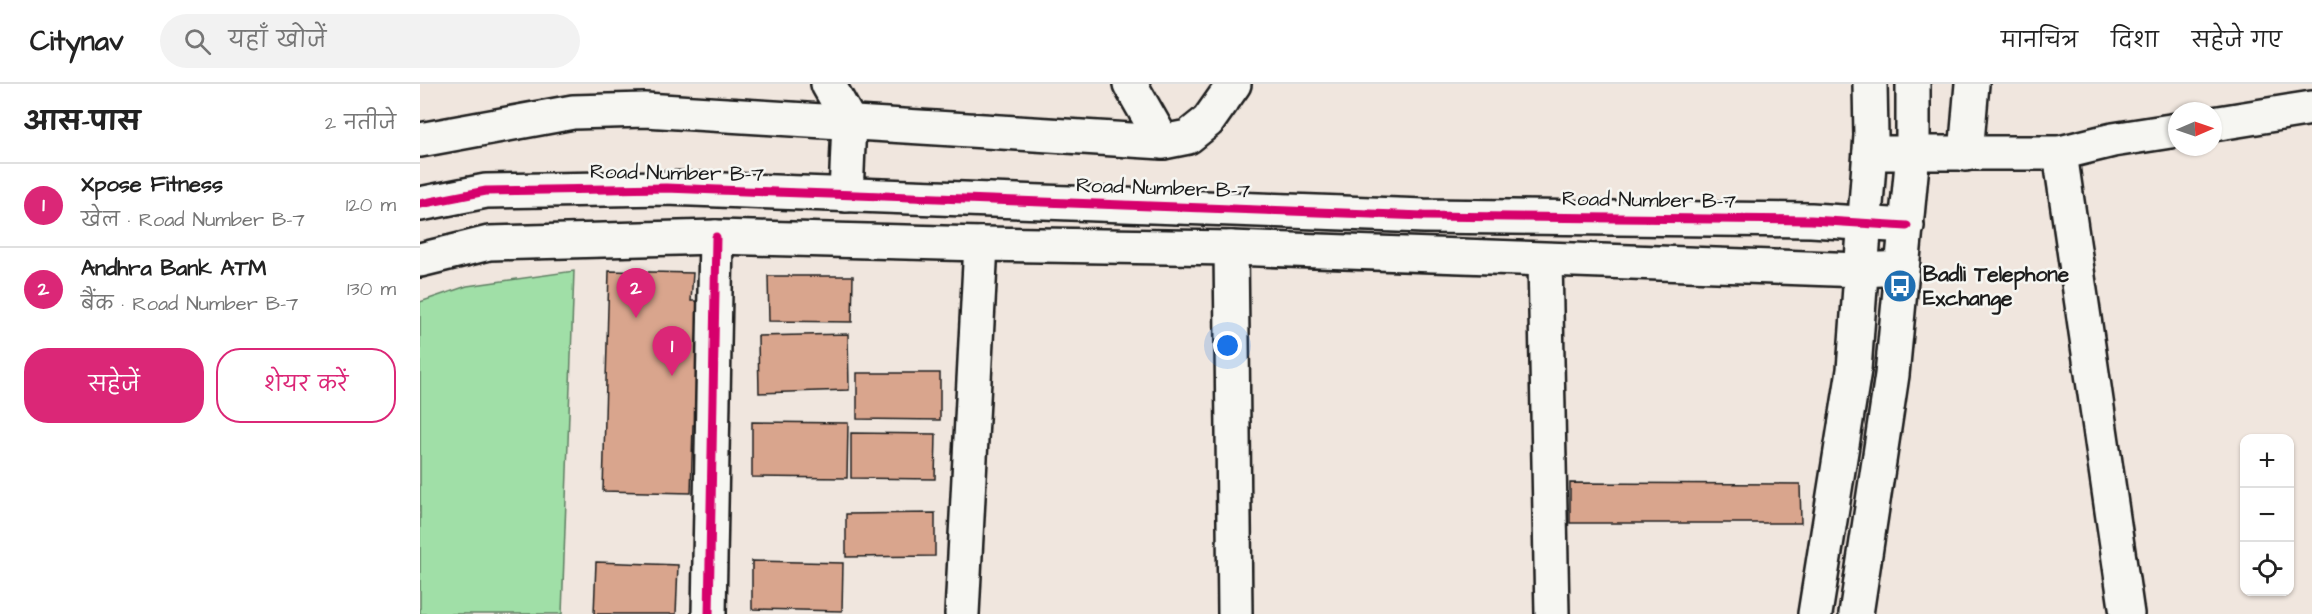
<!DOCTYPE html>
<html lang="hi">
<head>
<meta charset="utf-8">
<style>
  body { margin:0; font-family:"Architects Daughter","Playpen Sans Deva",sans-serif; background:#f2f2f2; color:#222 }
  .controls { position:absolute; right:18px; bottom:18px; display:grid; overflow:hidden; border-radius:12px; box-shadow:0 2px 4px #0004 }
  .controls button { width:54px; height:54px; display:grid; place-items:center; padding:0; border:0; border-bottom:2px solid #e0e0e0; background:#fff; color:#222; font:30px sans-serif }
  .compass { position:absolute; left:1748px; top:18px; width:54px; height:54px; border-radius:50%; background:#fff; box-shadow:0 2px 4px #0004; rotate:88deg }
  .you { position:absolute; left:808px; top:262px; width:21px; height:21px; margin:-15px; border:4px solid #fff; border-radius:50%; background:#1a73e8; box-shadow:0 0 0 9px #1a73e833 }
  .badge { display:grid; place-items:center; width:39px; height:39px; border-radius:50%; background:#db2777; color:#fff; font-size:20px; font-weight:700 }
  .pin { position:absolute; translate:-50% -50px; filter:drop-shadow(0 2px 3px #0008) }
  .pin::after { content:''; position:absolute; top:32px; width:21px; height:18px; background:inherit; clip-path:polygon(0 0,100% 0,50% 100%) }
  .list { margin:0; padding:0; list-style:none }
  h2 { display:flex; justify-content:space-between; align-items:center; height:78px; margin:0; padding:0 24px; font-size:26px }
  h2 small { font-size:20px; font-weight:400; color:#767676 }
  .list li { display:grid; grid-template-columns:39px 1fr auto; gap:18px; align-items:center; box-sizing:border-box; height:84px; padding:0 24px; border-top:2px solid #e0e0e0 }
  .list b { display:block; font-size:22px; white-space:nowrap }
  .list p { margin:0; font-size:20px; white-space:nowrap; color:#767676 }
  .list em { font-size:20px; font-style:normal; color:#767676 }
  .actions { display:flex; gap:12px; padding:18px 24px }
  .actions a { flex:1; padding:14px 0; border:2px solid #db2777; border-radius:24px; text-align:center; font-size:21px; color:#db2777 }
  .actions .main { background:#db2777; color:#fff }
  .icon { flex:none; width:33px; height:33px; fill:none; stroke:currentColor; stroke-width:2; stroke-linecap:round; stroke-linejoin:round }
  .map { position:relative; flex:none; width:1892px; height:530px; overflow:hidden }
  header { display:flex; align-items:center; gap:36px; box-sizing:border-box; height:84px; padding:0 30px; background:#fff; border-bottom:2px solid #e0e0e0 }
  header strong { font-size:28px }
  nav { display:flex; gap:33px; margin-inline-start:auto; font-size:21px }
  .search { width:420px; height:54px; background:#f2f2f2; display:flex; align-items:center; gap:15px; box-sizing:border-box; padding:0 21px; border-radius:33px; color:#767676; font-size:22px }
  main { display:flex }
  aside { flex:1; background:#fff }
  .map>svg:first-child { display:block }
  .green { fill:#a0dfa7; stroke:#5e7e62; stroke-width:1.5 }
  .building { fill:#d9a58d; stroke:#1c1c1c; stroke-width:1.5 }
  .lines { fill:none; stroke-linecap:round; stroke-linejoin:round }
  .minor-casing { stroke:#1c1c1c; stroke-width:38 }
  .major-casing { stroke:#1c1c1c; stroke-width:38 }
  .minor { stroke:#f6f6f2; stroke-width:33 }
  .major { stroke:#f6f6f2; stroke-width:33 }
  .cycleway-casing { stroke:#f6f6f2; stroke-width:13 }
  .cycleway { stroke:#d6006c; stroke-width:9 }
  .labels { text-anchor:middle; dominant-baseline:central; stroke-width:5; stroke-linejoin:round; paint-order:stroke }
  .street-label { font-size:21px; fill:#1c1c1c; stroke:#f6f6f2 }
  .poi-label { font-size:21px; font-weight:bold; fill:#1c1c1c; stroke:#f6f6f2; text-anchor:start }
</style>
</head>
<body>
<header>
<strong>Citynav</strong>
<div class="search"><svg class="icon" aria-label="search" viewBox="0 0 24 24"><circle cx="10" cy="10" r="6"/><path d="M15 15l6 6"/></svg>यहाँ खोजें</div>
<nav><a>मानचित्र</a><a>दिशा</a><a>सहेजे गए</a></nav>
</header>
<main>
<aside>
<h2>आस-पास<small>2 नतीजे</small></h2>
<ul class="list">
<li><span class="badge">1</span><div><b>Xpose Fitness</b><p>खेल · Road Number B-7</p></div><em>120 m</em></li>
<li><span class="badge">2</span><div><b>Andhra Bank ATM</b><p>बैंक · Road Number B-7</p></div><em>130 m</em></li>
</ul>
<div class="actions"><a class="main">सहेजें</a><a>शेयर करें</a></div>
</aside>
<div class="map">
<svg width="1892" height="530" viewBox="0 0 1892 530">
  <rect width="100%" height="100%" fill="#f0e6de"/>
  <filter id="ink" filterUnits="userSpaceOnUse"><feTurbulence type="fractalNoise" baseFrequency=".0167" numOctaves="2"/><feDisplacementMap in="SourceGraphic" scale="12" xChannelSelector="R" yChannelSelector="G"/><feConvolveMatrix kernelMatrix="1 2 1 2 8 2 1 2 1" color-interpolation-filters="sRGB"/></filter>
  <g filter="url(#ink)">
    <polygon class="green" points="154,187 142,530 0,530 0,218 47,202"/>
    <g class="building">
      <polygon points="189,187 273,189 271,217 281,217 278,341 273,341 271,409 183,407"/>
      <polygon points="348,192 433,192 432,238 349,237"/>
      <polygon points="428,250 429,306 339,309 338,252"/>
      <polygon points="437,289 520,289 520,336 437,335"/>
      <polygon points="332,338 428,339 427,394 332,393"/>
      <polygon points="431,349 516,350 515,395 431,394"/>
      <polygon points="1150,399 1380,400 1381,439 1150,439"/>
      <polygon points="515,429 515,472 426,473 426,430"/>
      <polygon points="332,477 423,479 422,527 332,525"/>
      <polygon points="176,478 258,481 256,530 174,530"/>
    </g>
    <g class="lines">
      <defs>
        <g id="minor">
          <polyline points="408,0 429,37 426,111"/>
          <polyline points="710,0 743,58"/>
          <polyline points="1793,40 1892,24"/>
          <polyline points="0,56 153,28 225,26 743,58 768,53 788,37 814,0"/>
          <polyline points="1450,69 1640,69 1693,56 1757,46"/>
          <polyline points="1640,69 1707,530"/>
          <polyline points="1546,70 1552,0"/>
          <polyline points="0,120 66,107 246,104 1004,132 1391,136 1487,142"/>
          <polyline points="811,164 815,530"/>
          <polyline points="0,176 69,159 296,153 561,160 811,164 1441,186 1482,184"/>
          <polyline points="1125,176 1132,530"/>
          <polyline points="289,530 296,153"/>
          <polyline points="542,530 561,160"/>
        </g>
        <g id="major">
          <polyline points="1395,530 1434,286 1451,52 1450,0"/>
          <polyline points="1436,530 1472,291 1493,69 1493,0"/>
        </g>
      </defs>
      <use href="#minor" class="minor-casing"/>
      <use href="#major" class="major-casing"/>
      <use href="#minor" class="minor"/>
      <use href="#major" class="major"/>
      <defs>
        <g id="cycleway">
          <polyline points="0,120 66,107 246,104 1004,132 1391,136 1487,142"/>
          <polyline points="289,530 296,153"/>
        </g>
      </defs>
      <use href="#cycleway" class="cycleway-casing"/>
      <use href="#cycleway" class="cycleway"/>
    </g>
  </g>
  <defs>
    <symbol id="bus-disc" viewBox="-11 -11 22 22"><circle r="9.5" fill="#1f6fb2" stroke="#f6f6f2"/><path d="M-5-6H5V4H4V6H2V4H-2V6H-4V4H-5ZM-3.5-4V0h7V-4ZM-3.5 1.2v1.5H-2V1.2ZM2 1.2v1.5H3.5V1.2Z" fill="#fff"/></symbol>
  </defs>
  <g fill-rule="evenodd">
    <use href="#bus-disc" x="1461" y="183" width="38" height="38"/>
  </g>
  <g class="labels">
    <g class="street-label">
      <text transform="translate(257 89) rotate(1)">Road Number B-7</text>
      <text transform="translate(743 104) rotate(2)">Road Number B-7</text>
      <text transform="translate(1229 116) rotate(1)">Road Number B-7</text>
    </g>
    <g class="poi-label">
      <text x="1503" y="190">Badli Telephone<tspan x="1503" dy="24">Exchange</tspan></text>
    </g>
  </g>
</svg>
<div class="controls">
<button>+</button>
<button>−</button>
<button><svg class="icon" aria-label="locate" viewBox="0 0 24 24"><circle cx="12" cy="12" r="6"/><path d="M12 2v4M12 18v4M2 12h4M18 12h4"/></svg></button>
</div>
<svg class="compass" viewBox="-18 -18 36 36"><path d="M0-13l5 13h-10z" fill="#e53935"/><path d="M0 13l5-13h-10z" fill="#767676"/></svg>
<div class="you"></div>
<div class="pin badge" style="left:252px;top:292px">1</div>
<div class="pin badge" style="left:216px;top:234px">2</div>
</div>
</main>
</body>
</html>
